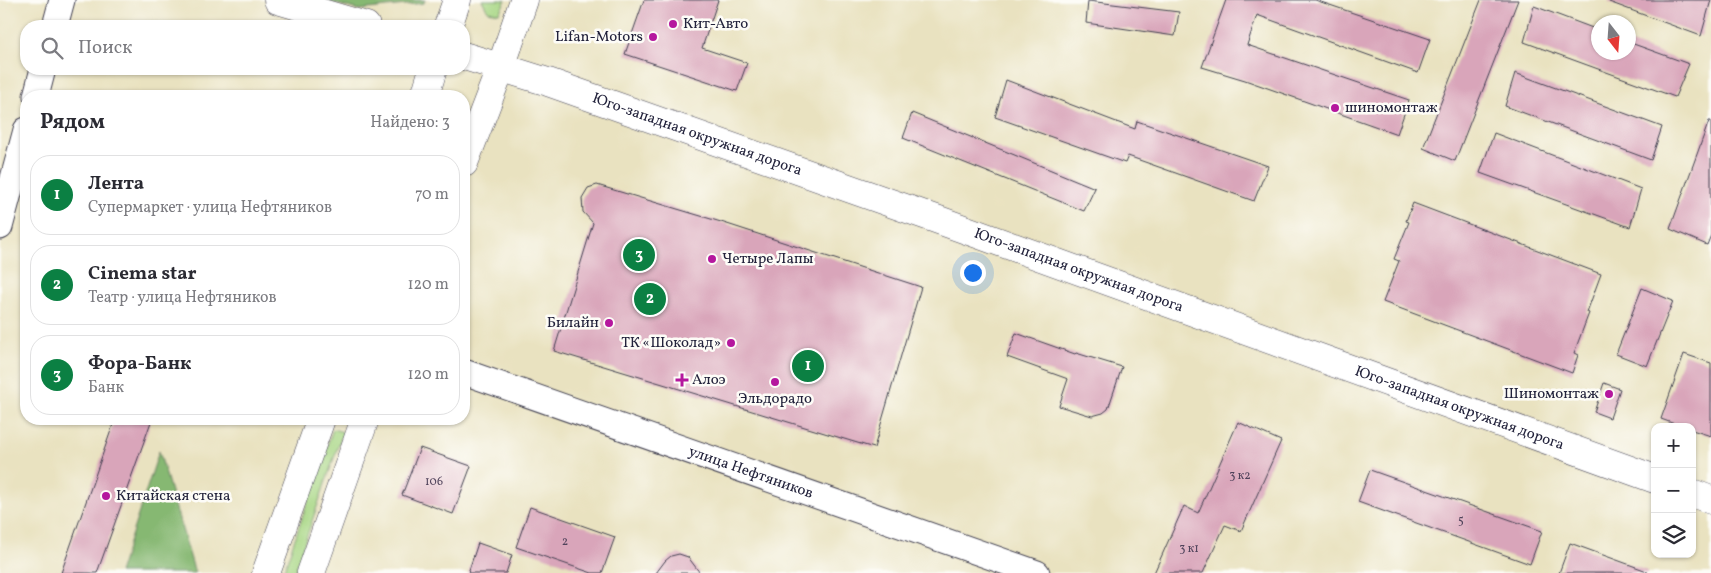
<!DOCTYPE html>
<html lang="ru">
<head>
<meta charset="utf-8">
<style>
  body { margin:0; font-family:Vollkorn,serif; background:#f7f7f7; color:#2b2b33 }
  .controls { position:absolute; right:15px; bottom:15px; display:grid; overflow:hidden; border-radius:10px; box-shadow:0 1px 4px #0004 }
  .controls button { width:45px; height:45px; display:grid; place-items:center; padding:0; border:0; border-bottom:1px solid #e1e1e2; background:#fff; color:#2b2b33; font:25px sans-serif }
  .compass { position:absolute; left:1591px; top:15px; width:45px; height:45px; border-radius:50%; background:#fff; box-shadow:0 1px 4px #0004; rotate:163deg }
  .you { position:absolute; left:972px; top:272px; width:18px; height:18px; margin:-12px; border:4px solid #fff; border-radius:50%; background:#1a73e8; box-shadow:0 0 0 8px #1a73e833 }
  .badge { display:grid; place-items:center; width:32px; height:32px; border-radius:50%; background:#0b8043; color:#fff; font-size:16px; font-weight:700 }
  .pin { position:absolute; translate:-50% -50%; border:2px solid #fff; box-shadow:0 1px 5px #0006 }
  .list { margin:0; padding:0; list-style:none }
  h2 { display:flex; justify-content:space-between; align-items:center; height:65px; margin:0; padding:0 20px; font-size:21px }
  h2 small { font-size:16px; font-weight:400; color:#7c7c81 }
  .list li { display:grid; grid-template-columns:32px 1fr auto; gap:15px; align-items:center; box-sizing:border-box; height:80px; margin:0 10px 10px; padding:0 10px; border:1px solid #e1e1e2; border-radius:20px }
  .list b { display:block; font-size:19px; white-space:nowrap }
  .list p { margin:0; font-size:16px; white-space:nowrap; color:#7c7c81 }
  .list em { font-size:16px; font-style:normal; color:#7c7c81 }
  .icon { flex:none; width:28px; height:28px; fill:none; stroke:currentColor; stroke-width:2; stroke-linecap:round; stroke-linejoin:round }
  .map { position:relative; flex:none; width:1711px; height:573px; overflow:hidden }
  .search { position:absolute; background:#fff; box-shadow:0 1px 4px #0004; left:20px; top:20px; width:450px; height:55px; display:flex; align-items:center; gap:12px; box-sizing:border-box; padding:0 18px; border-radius:20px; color:#7c7c81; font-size:19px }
  .panel { position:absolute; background:#fff; box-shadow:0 1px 4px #0004; left:20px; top:90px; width:450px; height:335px; border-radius:20px }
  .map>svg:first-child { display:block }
  .green { fill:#a8d785; stroke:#657c60 }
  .forest { fill:#86b872; stroke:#546d56 }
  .building { fill:#d9a5ba }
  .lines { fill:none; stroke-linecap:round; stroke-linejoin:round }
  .minor-casing { stroke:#403f4f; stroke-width:27 }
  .major-casing { stroke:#403f4f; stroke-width:29 }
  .highway-casing { stroke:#403f4f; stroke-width:29 }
  .minor { stroke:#fff; stroke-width:25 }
  .major { stroke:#fff; stroke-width:28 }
  .highway { stroke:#fff; stroke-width:28 }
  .poi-dot { fill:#b5179e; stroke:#fdfcf7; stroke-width:2 }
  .labels { text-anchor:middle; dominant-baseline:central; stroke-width:5; stroke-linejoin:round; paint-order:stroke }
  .number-label { font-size:12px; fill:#50435b }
  .poi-label { font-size:15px; fill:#22223b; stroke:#fdfcf7; text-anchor:start }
  .street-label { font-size:15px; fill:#22223b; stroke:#fdfcf7 }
</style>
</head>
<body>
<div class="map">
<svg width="1711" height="573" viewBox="0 0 1711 573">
  <rect width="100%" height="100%" fill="#fdfcf7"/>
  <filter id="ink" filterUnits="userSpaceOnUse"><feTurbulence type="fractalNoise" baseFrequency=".02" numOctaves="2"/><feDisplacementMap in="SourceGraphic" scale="10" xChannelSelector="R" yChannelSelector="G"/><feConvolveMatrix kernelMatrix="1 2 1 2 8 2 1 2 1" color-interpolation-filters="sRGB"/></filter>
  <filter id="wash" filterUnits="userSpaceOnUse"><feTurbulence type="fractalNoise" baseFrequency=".0096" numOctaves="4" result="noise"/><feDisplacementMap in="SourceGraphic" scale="20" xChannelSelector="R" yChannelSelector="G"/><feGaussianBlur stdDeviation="1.12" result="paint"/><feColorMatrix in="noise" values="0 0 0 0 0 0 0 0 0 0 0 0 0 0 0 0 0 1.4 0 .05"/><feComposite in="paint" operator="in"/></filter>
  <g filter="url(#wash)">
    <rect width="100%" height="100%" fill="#e9e2c0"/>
    <g class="green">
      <polygon points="482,0 506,0 499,13 488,11"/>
      <polygon points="333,429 343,432 294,573 283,573"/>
    </g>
    <g class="forest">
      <polygon points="321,0 425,0 424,3 359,10"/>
      <polygon points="159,451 195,573 119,573"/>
    </g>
    <g id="blocks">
      <g class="building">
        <polygon points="644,0 718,0 702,48 747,63 737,91 625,54"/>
        <polygon points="1226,0 1315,0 1430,39 1418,73 1257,15 1247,45 1409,100 1397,134 1245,80 1202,67"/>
        <polygon points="1481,0 1518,0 1455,161 1423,148"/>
        <polygon points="1609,0 1711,0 1701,36 1609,2"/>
        <polygon points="1088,1 1179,12 1175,36 1086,23"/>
        <polygon points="1534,6 1598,30 1598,52 1628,52 1628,42 1689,64 1675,97 1524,42"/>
        <polygon points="1515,73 1662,127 1651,160 1505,106"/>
        <polygon points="1006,80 1135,129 1137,121 1268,166 1254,201 1128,156 1125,163 995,117"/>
        <polygon points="912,113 1095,188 1084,211 903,138"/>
        <polygon points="1709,121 1711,121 1711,235 1707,245 1670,229"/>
        <polygon points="1494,133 1641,189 1630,227 1480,173"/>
        <polygon points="597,185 721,222 921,287 874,448 554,351 593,223 583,212 582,198 588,188"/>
        <polygon points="1413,203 1601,274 1587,312 1589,313 1574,353 1578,355 1572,373 1383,302 1399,261 1394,259 1409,222 1406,221"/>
        <polygon points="1642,288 1673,301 1647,366 1616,354"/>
        <polygon points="1016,333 1075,354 1076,353 1122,367 1108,409 1103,413 1092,416 1059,406 1068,379 1007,357"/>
        <polygon points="1684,354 1711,363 1711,436 1692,430 1692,427 1683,427 1661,419"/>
        <polygon points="1604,383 1620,389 1610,418 1594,412"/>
        <polygon points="115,419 152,419 97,573 61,573"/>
        <polygon points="1238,422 1281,441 1241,531 1225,525 1203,573 1154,573 1184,506 1198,513"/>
        <polygon points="420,448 471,466 453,514 402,495"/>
        <polygon points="1370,470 1542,531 1530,564 1358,502"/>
        <polygon points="530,507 615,537 602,573 592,573 516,547"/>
        <polygon points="478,543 512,555 506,573 468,573"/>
        <polygon points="1570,543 1647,571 1647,573 1559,573"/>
        <polygon points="679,554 688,557 700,573 656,573 665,561 671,556"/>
      </g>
    </g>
  </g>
  <g filter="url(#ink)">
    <use href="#blocks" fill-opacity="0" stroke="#403f4f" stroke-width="1"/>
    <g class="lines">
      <defs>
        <g id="minor">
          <polyline points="55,26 62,0"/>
          <polyline points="36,96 43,69"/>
          <polyline points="0,227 26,130"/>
          <path id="s1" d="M464 372 1037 573"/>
        </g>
        <g id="major">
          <polyline points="278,0 366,26"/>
          <polyline points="425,96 433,69"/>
          <polyline points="464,163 501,67"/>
          <polyline points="266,573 321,419"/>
          <polyline points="311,573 365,419"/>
        </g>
        <g id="highway">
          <polyline points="448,26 457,0"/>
          <path id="s2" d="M464 56 548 82 936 219 1655 479"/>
          <polyline points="501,67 524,0"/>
          <polyline points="1692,493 1711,500"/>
        </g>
      </defs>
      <use href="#minor" class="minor-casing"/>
      <use href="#major" class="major-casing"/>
      <use href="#highway" class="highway-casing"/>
      <use href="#minor" class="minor"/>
      <use href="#major" class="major"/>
      <use href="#highway" class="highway"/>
    </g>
  </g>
  <g class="poi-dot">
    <circle cx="673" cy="24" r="5"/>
    <circle cx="653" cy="37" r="5"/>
    <circle cx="1335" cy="108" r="5"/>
    <circle cx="712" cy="259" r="5"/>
    <circle cx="609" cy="323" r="5"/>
    <circle cx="731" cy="343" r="5"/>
    <path d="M679.5 372.5h5v5h5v5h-5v5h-5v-5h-5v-5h5z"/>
    <circle cx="775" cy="382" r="5"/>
    <circle cx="1609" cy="394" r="5"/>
    <circle cx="106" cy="496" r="5"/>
  </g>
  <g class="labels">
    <g class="number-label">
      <text x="1240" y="476">3 к2</text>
      <text x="434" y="482">106</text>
      <text x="1461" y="521">5</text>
      <text x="565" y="542">2</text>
      <text x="1189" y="549">3 к1</text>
    </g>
    <g class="poi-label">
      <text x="683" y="24">Кит-Авто</text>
      <text x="643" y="37" text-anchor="end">Lifan-Motors</text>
      <text x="1345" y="108">шиномонтаж</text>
      <text x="722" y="259">Четыре Лапы</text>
      <text x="599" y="323" text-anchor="end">Билайн</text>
      <text x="721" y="343" text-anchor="end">ТК «Шоколад»</text>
      <text x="692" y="380">Алоэ</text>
      <text x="1599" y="394" text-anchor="end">Шиномонтаж</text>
      <text x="775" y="399" text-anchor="middle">Эльдорадо</text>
      <text x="116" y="496">Китайская стена</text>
    </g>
    <g class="street-label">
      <text stroke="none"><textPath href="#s2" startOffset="246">Юго-западная окружная дорога</textPath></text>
      <text stroke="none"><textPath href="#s2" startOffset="651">Юго-западная окружная дорога</textPath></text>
      <text stroke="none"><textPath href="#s2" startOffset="1056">Юго-западная окружная дорога</textPath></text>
      <text stroke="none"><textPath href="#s1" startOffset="304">улица Нефтяников</textPath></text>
    </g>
  </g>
</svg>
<div class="controls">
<button>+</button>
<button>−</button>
<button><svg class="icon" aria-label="layers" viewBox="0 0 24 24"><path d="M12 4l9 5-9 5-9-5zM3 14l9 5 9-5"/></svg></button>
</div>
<svg class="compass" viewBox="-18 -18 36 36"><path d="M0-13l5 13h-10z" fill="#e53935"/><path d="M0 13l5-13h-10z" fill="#7c7c81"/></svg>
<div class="you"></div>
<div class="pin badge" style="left:808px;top:366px">1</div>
<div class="pin badge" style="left:650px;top:299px">2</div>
<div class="pin badge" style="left:639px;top:255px">3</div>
<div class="search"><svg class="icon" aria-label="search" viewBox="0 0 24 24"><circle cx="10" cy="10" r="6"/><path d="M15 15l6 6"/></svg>Поиск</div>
<section class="panel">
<h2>Рядом<small>Найдено: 3</small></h2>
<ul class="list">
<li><span class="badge">1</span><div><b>Лента</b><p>Супермаркет · улица Нефтяников</p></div><em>70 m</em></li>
<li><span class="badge">2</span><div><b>Cinema star</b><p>Театр · улица Нефтяников</p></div><em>120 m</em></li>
<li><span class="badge">3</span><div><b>Фора-Банк</b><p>Банк</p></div><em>120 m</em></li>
</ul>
</section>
</div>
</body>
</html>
